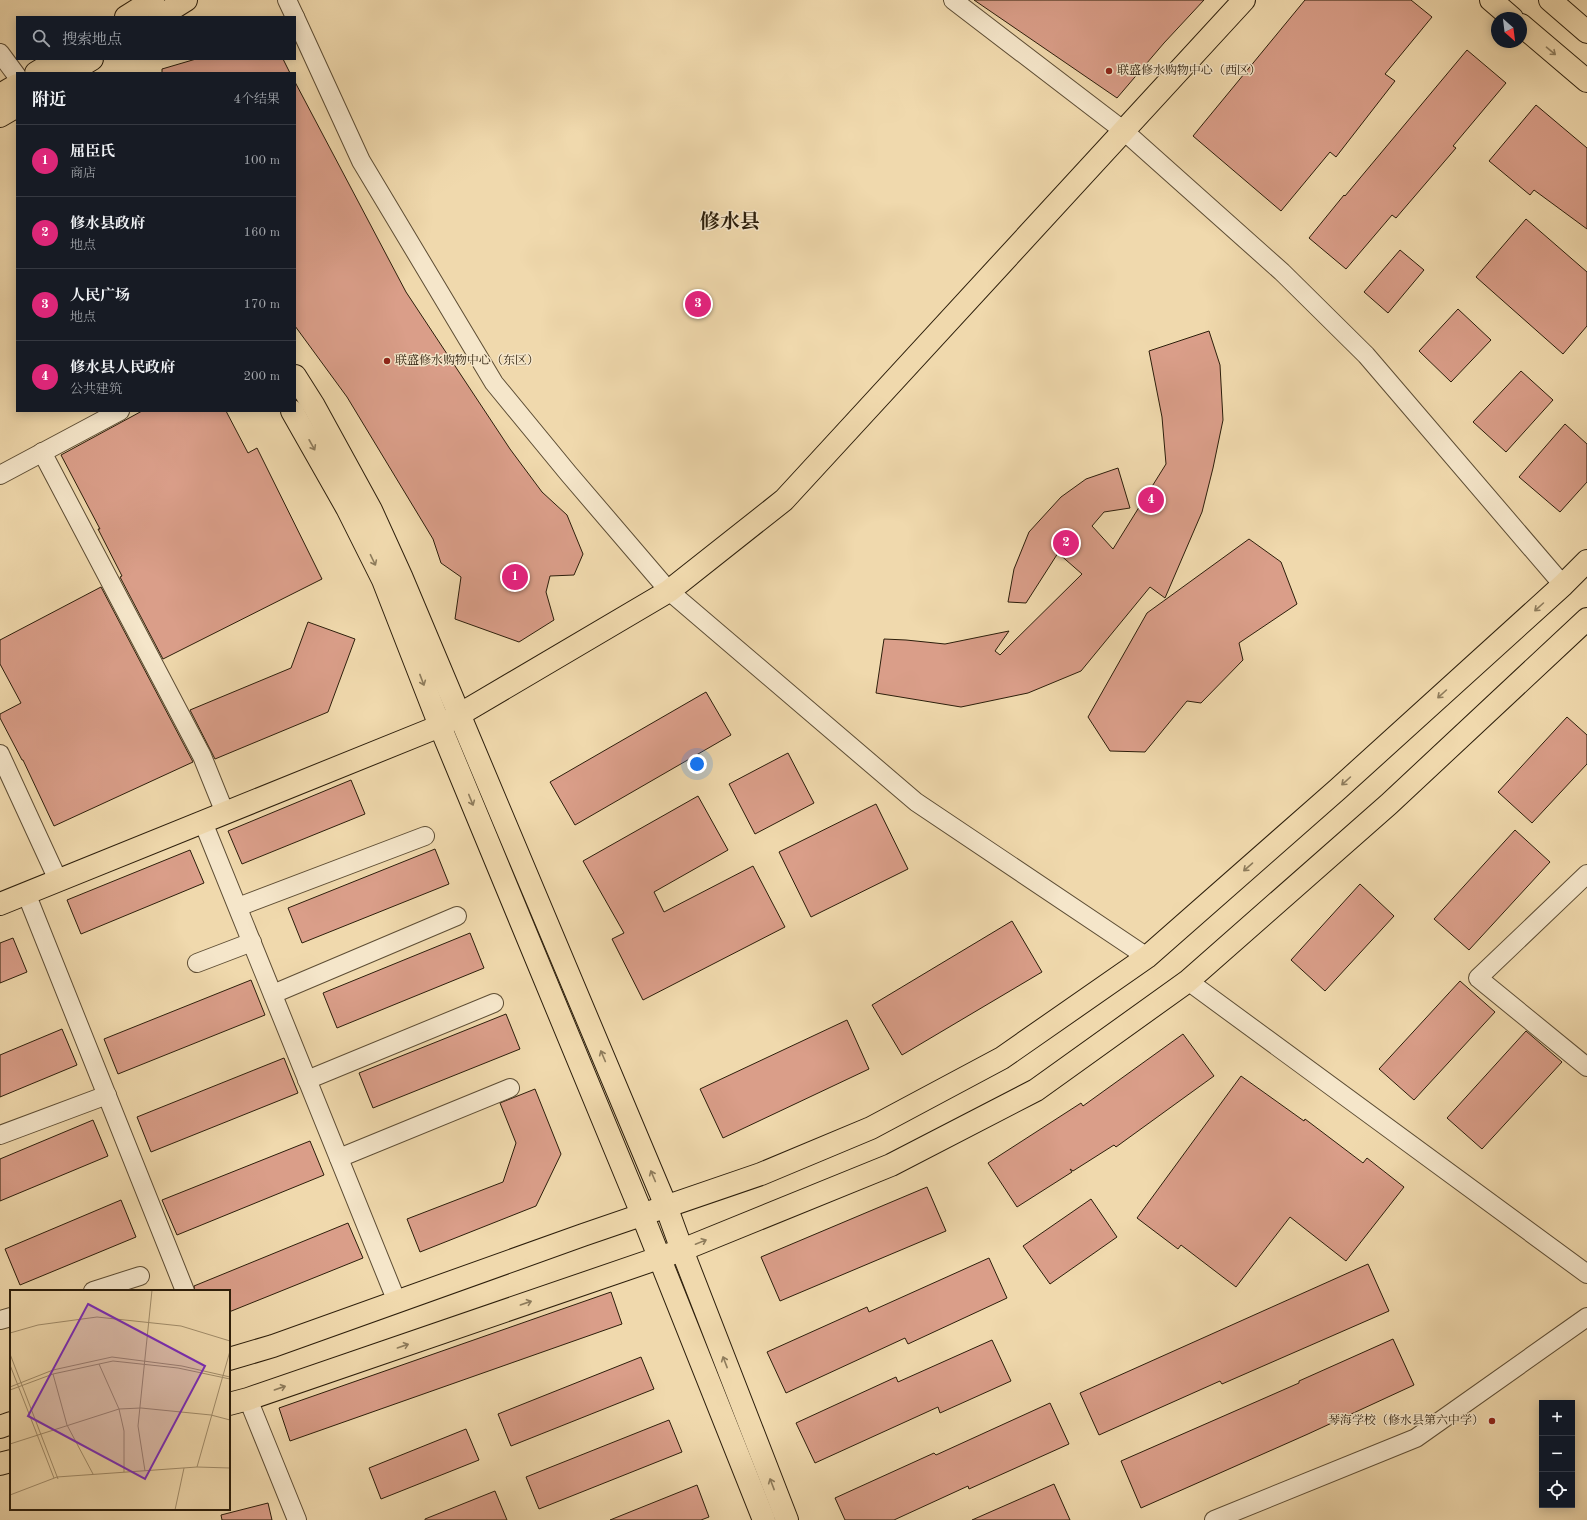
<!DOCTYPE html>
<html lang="zh">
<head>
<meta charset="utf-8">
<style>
  body { margin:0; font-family:"Old Standard TT","Noto Serif SC",serif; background:#20242c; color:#f1f3f6 }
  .controls { position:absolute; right:12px; bottom:12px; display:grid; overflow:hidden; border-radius:0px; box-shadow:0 2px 10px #0003 }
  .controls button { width:36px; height:36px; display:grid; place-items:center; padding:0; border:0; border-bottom:1px solid #363941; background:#171b24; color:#f1f3f6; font:20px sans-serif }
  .compass { position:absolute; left:1491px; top:12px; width:36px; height:36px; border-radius:50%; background:#171b24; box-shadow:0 2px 10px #0003; rotate:152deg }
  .you { position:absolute; left:697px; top:764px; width:14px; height:14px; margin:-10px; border:3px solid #fff; border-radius:50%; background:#1a73e8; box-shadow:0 0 0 6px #1a73e833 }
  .badge { display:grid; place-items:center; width:26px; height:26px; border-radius:50%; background:#db2777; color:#fff; font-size:13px; font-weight:700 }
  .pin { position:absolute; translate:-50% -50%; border:2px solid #fff; box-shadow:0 1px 4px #0006 }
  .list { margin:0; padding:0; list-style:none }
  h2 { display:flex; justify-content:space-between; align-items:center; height:52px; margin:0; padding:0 16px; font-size:17px }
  h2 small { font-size:13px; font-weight:400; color:#9ea1a6 }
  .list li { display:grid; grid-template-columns:26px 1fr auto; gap:12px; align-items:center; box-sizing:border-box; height:72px; padding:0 16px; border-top:1px solid #363941 }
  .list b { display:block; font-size:15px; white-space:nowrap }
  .list p { margin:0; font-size:13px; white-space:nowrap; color:#9ea1a6 }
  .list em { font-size:13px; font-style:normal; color:#9ea1a6 }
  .icon { flex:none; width:22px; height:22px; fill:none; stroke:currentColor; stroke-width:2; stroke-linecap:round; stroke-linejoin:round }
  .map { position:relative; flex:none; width:1587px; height:1520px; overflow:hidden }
  .search { position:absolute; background:#171b24; box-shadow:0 2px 10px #0003; left:16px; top:16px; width:280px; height:44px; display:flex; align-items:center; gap:10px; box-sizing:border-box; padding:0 14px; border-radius:0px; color:#9ea1a6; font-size:15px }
  .panel { position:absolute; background:#171b24; box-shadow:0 2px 10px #0003; left:16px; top:72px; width:280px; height:340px; border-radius:0px }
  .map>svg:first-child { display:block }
  .building { fill:#da9e89; stroke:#2c1e0b }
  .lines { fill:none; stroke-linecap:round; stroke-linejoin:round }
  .minor-casing { stroke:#5d4d34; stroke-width:20 }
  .major-casing { stroke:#2c1e0b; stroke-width:24 }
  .minor { stroke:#f5e6ca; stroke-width:18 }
  .major { stroke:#f0d9ad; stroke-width:22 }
  .oneway { stroke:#8e7c5c }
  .poi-dot { fill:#8f2418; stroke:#f5e6ca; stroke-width:1.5 }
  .labels { text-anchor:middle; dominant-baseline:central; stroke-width:3; stroke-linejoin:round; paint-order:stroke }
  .poi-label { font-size:12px; fill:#2c1e0b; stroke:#f5e6ca; text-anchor:start }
  .town-label { font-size:20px; font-weight:bold; fill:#2c1e0b; stroke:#f5e6ca }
  .inset-road { fill:none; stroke:#a28e6c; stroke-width:1 }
  .view { fill:#7b2cbf; fill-opacity:0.15; stroke:#7b2cbf; stroke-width:2 }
  .inset-edge { fill:none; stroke:#2c1e0b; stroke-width:2 }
</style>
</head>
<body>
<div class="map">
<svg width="1587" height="1520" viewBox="0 0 1587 1520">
  <rect width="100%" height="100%" fill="#f0d9ad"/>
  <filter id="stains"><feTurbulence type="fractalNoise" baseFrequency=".005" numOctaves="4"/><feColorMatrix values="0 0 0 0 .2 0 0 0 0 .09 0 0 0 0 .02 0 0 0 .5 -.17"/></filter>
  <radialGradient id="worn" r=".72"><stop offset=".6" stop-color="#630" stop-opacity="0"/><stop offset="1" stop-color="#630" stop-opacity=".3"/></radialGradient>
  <g class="building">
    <polygon points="974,0 1204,0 1164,43 1117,98"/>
    <polygon points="1305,0 1411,0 1432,17 1385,74 1395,81 1336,157 1330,152 1281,211 1193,136"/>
    <polygon points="1467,50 1506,83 1453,146 1456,148 1396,218 1392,215 1346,269 1309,238 1344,195 1345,196"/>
    <polygon points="196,59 283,59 290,73 162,73 162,69"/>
    <polygon points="295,82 406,292 510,449 542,492 567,515 583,554 574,575 550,576 546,592 554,620 519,642 455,619 461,577 441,563 433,539 347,397 295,326"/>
    <polygon points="1536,105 1587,148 1587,229 1534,190 1530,195 1489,161"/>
    <polygon points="1526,219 1587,272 1587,326 1563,354 1476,277"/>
    <polygon points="1400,250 1424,270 1388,313 1364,292"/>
    <polygon points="1458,309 1491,340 1451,382 1419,351"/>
    <polygon points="1209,331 1220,365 1223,420 1213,468 1202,512 1165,598 1150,587 1081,671 1028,693 961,707 876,693 884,639 906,640 945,644 1009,631 995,651 1000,655 1082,574 1058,553 1026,603 1008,602 1014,569 1029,532 1061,497 1086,479 1118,468 1130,508 1104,512 1092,526 1113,549 1166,464 1162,417 1149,351"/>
    <polygon points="1521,371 1553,400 1506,452 1473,422"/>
    <polygon points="142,411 226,411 248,453 257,448 322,579 163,659 120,577 122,576 98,529 100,529 61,455"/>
    <polygon points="1565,424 1587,444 1587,482 1560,512 1519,477"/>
    <polygon points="1249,539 1281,562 1297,604 1239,643 1243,660 1201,703 1187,701 1145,752 1110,751 1088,717 1147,613"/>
    <polygon points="101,587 193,762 54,826 23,760 22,760 0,718 0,714 21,703 0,664 0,640"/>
    <polygon points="308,622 355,639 328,712 215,759 190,710 291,668"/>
    <polygon points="706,692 731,735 575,825 550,782"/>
    <polygon points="1567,717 1587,735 1587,764 1532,823 1498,792"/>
    <polygon points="788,753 814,803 755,834 729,784"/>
    <polygon points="351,780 365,814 242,864 228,831"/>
    <polygon points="698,796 728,850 654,892 664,912 753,866 785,927 643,1000 612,939 624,933 583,861"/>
    <polygon points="876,804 908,869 811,917 779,852"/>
    <polygon points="1515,830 1550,862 1469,950 1434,919"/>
    <polygon points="435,849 449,884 302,943 288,908"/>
    <polygon points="190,850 204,883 81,934 67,900"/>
    <polygon points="1360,884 1394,916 1325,991 1291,960"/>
    <polygon points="1012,921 1042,972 902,1055 872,1005"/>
    <polygon points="470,933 484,968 337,1028 323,993"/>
    <polygon points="13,938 27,972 0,983 0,943"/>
    <polygon points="251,980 265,1015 118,1074 104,1039"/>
    <polygon points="1460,981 1495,1012 1414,1100 1379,1069"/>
    <polygon points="506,1014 520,1049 373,1108 359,1073"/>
    <polygon points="847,1020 869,1069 723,1138 700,1089"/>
    <polygon points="62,1029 77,1065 0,1097 0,1055"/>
    <polygon points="1526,1031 1562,1062 1482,1149 1447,1118"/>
    <polygon points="1183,1034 1214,1076 1116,1147 1114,1145 1073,1171 1070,1169 1072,1172 1017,1207 988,1163 1081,1103 1083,1106"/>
    <polygon points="284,1058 298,1093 151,1152 137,1117"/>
    <polygon points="1241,1076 1304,1121 1305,1119 1363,1163 1367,1158 1404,1187 1346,1261 1290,1217 1236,1287 1181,1245 1178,1249 1137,1218"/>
    <polygon points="535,1089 561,1154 536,1206 420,1252 407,1219 503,1182 516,1143 500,1103"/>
    <polygon points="93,1120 108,1156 0,1201 0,1159"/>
    <polygon points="310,1141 324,1175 177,1235 162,1200"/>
    <polygon points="927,1187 946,1231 780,1301 761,1257"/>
    <polygon points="1091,1199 1117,1237 1050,1284 1023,1246"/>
    <polygon points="121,1200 136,1237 20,1285 5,1249"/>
    <polygon points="348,1223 363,1258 229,1312 229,1291 195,1291 194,1286"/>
    <polygon points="989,1258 1007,1298 908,1344 905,1338 786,1393 767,1352 867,1307 869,1312"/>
    <polygon points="1368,1264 1389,1311 1222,1384 1220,1381 1099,1435 1080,1393"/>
    <polygon points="611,1292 622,1324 290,1441 279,1408"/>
    <polygon points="1393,1339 1414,1385 1308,1434 1141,1508 1121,1461 1299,1383 1299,1381"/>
    <polygon points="992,1340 1011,1381 940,1413 938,1407 815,1463 796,1423 896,1377 898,1382"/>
    <polygon points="641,1357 654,1389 511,1446 498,1414"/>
    <polygon points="1050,1403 1069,1444 969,1489 968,1486 894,1520 845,1520 835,1498 934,1453 936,1455"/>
    <polygon points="669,1420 682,1452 539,1509 526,1477"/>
    <polygon points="466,1429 479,1460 381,1499 369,1468"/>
    <polygon points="1054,1484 1070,1520 972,1520"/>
    <polygon points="697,1485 709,1517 701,1520 610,1520"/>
    <polygon points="495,1491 507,1520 425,1520 425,1519"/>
    <polygon points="268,1503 272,1520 222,1520 221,1515"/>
  </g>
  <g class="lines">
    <defs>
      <g id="minor">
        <polyline points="287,0 295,17"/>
        <polyline points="953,0 1124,131 1282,272 1366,355 1563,585"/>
        <polyline points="295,17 361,161 494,383 568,473 669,591 916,802 1147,957"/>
        <polyline points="0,53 17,76"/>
        <polyline points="42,452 202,756 225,813"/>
        <polyline points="0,475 120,411"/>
        <polyline points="0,754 58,880"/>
        <polyline points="203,822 397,1302"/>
        <polyline points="1587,874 1478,978 1587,1067"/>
        <polyline points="26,893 185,1291"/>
        <polyline points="238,907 425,836"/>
        <polyline points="197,963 252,942"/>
        <polyline points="1188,981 1587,1274"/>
        <polyline points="273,994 457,916"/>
        <polyline points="307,1080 494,1003"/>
        <polyline points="0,1135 107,1095"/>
        <polyline points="339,1158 510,1088"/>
        <polyline points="93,1291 140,1276"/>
        <polyline points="0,1320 11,1317"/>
        <polyline points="248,1399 297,1520"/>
        <polyline points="1214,1520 1416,1438 1587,1317"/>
      </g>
      <g id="major">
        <polyline points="1491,0 1512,18"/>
        <polyline points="1550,0 1587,32"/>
        <polyline points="126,17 153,0"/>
        <polyline points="159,17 186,0"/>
        <polyline points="1521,25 1587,81"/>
        <polyline points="36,73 59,59"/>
        <polyline points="69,73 92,59"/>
        <polyline points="0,95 17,85"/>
        <polyline points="0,116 17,106"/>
        <polyline points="295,376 314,406 371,510 401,576 666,1206 682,1250 787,1520"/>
        <polyline points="292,411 347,508 383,580 440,726 642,1214 764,1520"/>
        <polyline points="0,904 440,726 669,591 784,500 1244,0"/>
        <polyline points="229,1359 273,1346 583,1235 761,1174 871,1128 1002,1058 1147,957 1338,789 1563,585 1587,561"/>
        <polyline points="229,1404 248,1399 682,1250 891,1165 1036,1090 1188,981 1389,804 1587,619"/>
        <polyline points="0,1427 11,1423"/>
        <polyline points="0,1464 11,1461"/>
      </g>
    </defs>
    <use href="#minor" class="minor-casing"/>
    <use href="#major" class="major-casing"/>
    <use href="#minor" class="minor"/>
    <use href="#major" class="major"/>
  </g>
  <defs><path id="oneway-shaft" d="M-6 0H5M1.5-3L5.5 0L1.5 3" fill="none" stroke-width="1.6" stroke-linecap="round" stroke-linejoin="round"/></defs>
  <g class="oneway">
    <use href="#oneway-shaft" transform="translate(1551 51) rotate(40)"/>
    <use href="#oneway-shaft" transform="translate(312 445) rotate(61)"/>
    <use href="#oneway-shaft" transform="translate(373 560) rotate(64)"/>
    <use href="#oneway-shaft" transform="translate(1539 607) rotate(138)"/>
    <use href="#oneway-shaft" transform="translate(422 680) rotate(69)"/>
    <use href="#oneway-shaft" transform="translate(1442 694) rotate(138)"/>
    <use href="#oneway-shaft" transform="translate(1346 781) rotate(138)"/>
    <use href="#oneway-shaft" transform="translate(471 800) rotate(68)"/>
    <use href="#oneway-shaft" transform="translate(1248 867) rotate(139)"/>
    <use href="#oneway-shaft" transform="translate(603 1056) rotate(-113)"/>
    <use href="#oneway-shaft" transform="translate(653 1176) rotate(-113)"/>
    <use href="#oneway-shaft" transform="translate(701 1242) rotate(-22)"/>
    <use href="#oneway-shaft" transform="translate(526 1303) rotate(-19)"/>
    <use href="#oneway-shaft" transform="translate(403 1346) rotate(-19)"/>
    <use href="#oneway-shaft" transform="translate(725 1362) rotate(-111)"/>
    <use href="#oneway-shaft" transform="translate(280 1388) rotate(-19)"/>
    <use href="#oneway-shaft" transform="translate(772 1484) rotate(-111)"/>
  </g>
  <g class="poi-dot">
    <circle cx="1109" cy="71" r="4"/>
    <circle cx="387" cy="361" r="4"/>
    <circle cx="1492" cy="1421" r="4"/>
  </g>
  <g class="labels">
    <g class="poi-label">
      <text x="1117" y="71">联盛修水购物中心（西区）</text>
      <text x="395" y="361">联盛修水购物中心（东区）</text>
      <text x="1484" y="1421" text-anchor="end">琴海学校（修水县第六中学）</text>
    </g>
    <g class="town-label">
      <text x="730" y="223">修水县</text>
    </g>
  </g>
  <g transform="translate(10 1290)">
    <rect width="220" height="220" fill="#f0d9ad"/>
    <path class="inset-road" d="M0 43 28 35 87 27 171 36 220 51M0 64 48 189M89 74 109 119 114 141V182M0 75 44 188M43 84 57 135 83 184M0 97 43 80 102 67 172 76 220 87M0 100 43 84 103 71 168 78 220 89M0 154 109 119 131 118 201 125 220 130M187 177 220 61M135 181 128 136 142 0M0 205 47 187 187 177 220 178M165 220 174 178"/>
    <path class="view" d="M78 14 195 76 135 189 18 126Z"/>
    <rect width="220" height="220" class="inset-edge"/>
  </g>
  <rect width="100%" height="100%" filter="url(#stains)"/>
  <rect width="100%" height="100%" fill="url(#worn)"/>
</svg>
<div class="controls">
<button>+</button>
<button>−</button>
<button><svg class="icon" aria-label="locate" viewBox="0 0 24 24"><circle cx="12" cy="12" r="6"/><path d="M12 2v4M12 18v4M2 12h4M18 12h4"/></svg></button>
</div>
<svg class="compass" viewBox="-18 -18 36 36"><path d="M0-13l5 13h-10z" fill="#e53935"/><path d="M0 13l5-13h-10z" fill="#9ea1a6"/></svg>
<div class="you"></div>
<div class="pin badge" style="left:515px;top:577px">1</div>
<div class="pin badge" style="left:1066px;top:543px">2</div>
<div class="pin badge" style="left:698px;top:304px">3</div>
<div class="pin badge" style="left:1151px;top:500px">4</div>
<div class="search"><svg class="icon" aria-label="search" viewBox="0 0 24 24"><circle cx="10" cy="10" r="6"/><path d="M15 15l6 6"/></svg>搜索地点</div>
<section class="panel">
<h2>附近<small>4个结果</small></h2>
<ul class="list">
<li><span class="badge">1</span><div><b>屈臣氏</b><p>商店</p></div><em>100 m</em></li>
<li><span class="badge">2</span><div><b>修水县政府</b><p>地点</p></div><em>160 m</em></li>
<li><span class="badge">3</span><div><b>人民广场</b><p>地点</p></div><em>170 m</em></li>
<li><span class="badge">4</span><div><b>修水县人民政府</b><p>公共建筑</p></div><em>200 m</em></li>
</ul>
</section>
</div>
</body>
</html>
